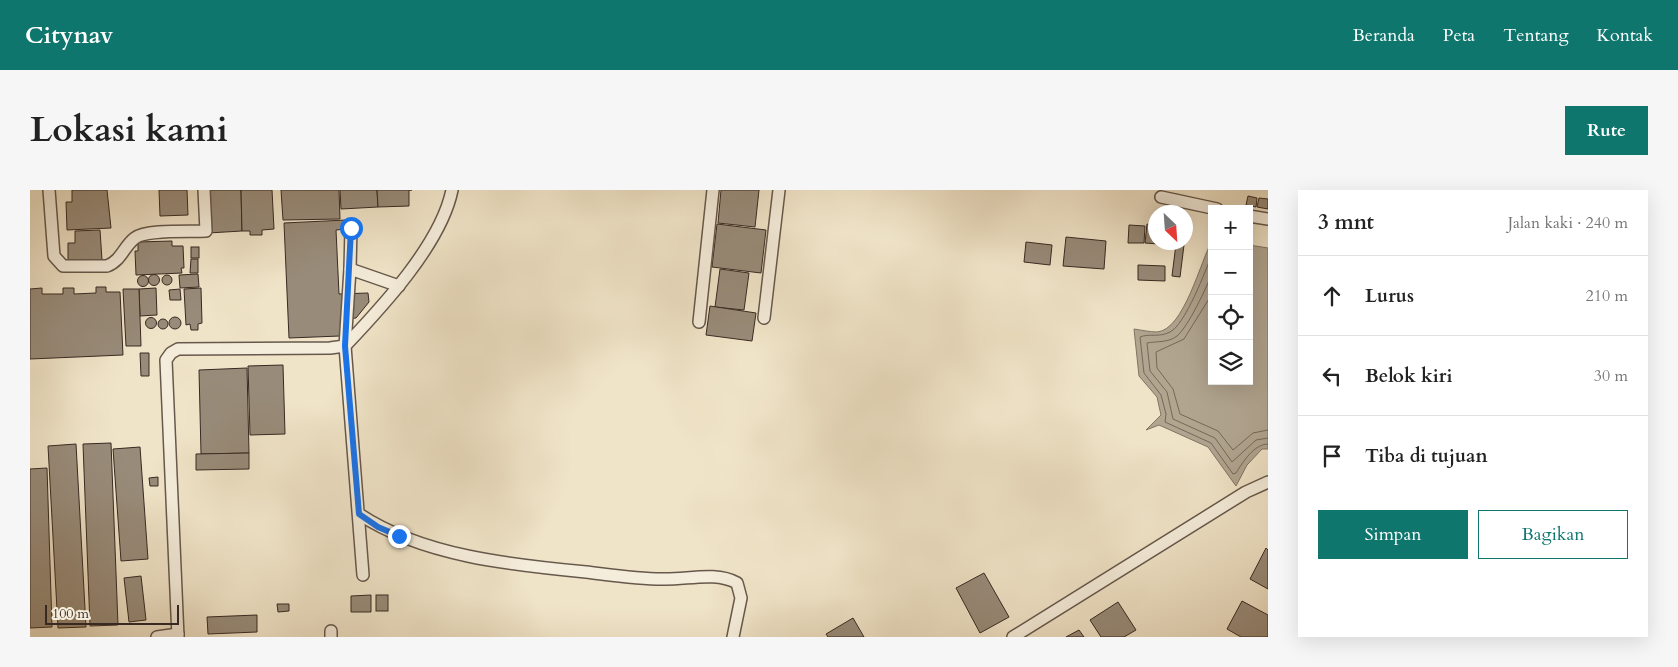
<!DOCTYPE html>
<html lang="id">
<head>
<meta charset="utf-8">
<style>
  body { margin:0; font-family:Cardo,serif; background:#f6f6f6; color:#222 }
  .controls { position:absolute; right:15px; top:15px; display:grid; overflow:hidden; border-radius:0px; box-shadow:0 5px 20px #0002 }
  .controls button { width:45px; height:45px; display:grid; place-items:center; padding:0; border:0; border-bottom:1px solid #e0e0e0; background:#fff; color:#222; font:25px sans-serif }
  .compass { position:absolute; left:1118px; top:15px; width:45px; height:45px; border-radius:50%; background:#fff; box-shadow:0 5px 20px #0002; rotate:155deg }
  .scale { position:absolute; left:15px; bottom:12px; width:134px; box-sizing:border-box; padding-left:5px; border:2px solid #382a23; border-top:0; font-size:14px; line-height:18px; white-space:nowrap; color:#382a23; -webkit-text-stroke:4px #f5eddb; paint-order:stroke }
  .stop { position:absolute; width:15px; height:15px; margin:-11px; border:4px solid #1a73e8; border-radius:50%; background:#fff }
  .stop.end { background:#1a73e8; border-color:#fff; box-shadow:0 1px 5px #0008 }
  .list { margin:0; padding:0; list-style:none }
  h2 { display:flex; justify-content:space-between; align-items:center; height:65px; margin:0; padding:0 20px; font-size:21px }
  h2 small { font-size:16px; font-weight:400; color:#767676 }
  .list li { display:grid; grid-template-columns:32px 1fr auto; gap:15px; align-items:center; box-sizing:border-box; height:80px; padding:0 20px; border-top:1px solid #e0e0e0 }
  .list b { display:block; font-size:19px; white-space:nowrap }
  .list em { font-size:16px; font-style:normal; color:#767676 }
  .actions { display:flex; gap:10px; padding:15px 20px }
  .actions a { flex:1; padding:11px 0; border:1px solid #0f766e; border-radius:0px; text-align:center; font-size:18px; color:#0f766e }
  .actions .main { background:#0f766e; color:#fff }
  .icon { flex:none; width:28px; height:28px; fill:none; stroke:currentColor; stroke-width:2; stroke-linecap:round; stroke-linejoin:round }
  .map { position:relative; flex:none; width:1238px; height:447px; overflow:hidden; border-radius:0px }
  header { display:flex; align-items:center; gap:30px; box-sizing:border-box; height:70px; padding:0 25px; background:#0f766e; color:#fff }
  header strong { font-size:24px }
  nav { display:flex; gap:28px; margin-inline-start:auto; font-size:18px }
  .intro { display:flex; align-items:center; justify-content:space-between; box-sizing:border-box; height:120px; padding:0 30px }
  h1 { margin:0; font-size:35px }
  .button { padding:12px 22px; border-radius:0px; background:#0f766e; color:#fff; font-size:18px; font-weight:700 }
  main { display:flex; gap:30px; padding:0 30px }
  aside { flex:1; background:#fff; border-radius:0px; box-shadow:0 5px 20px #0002 }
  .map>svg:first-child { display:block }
  .water { fill:#b1a590; stroke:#817464 }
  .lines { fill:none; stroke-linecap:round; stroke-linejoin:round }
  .shore { stroke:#74685a; stroke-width:1 }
  .building { fill:#988b79; stroke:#382a23 }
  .minor-casing { stroke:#66584c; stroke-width:14 }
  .minor { stroke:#f5eddb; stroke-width:11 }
  .route { stroke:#1a73e8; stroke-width:6 }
</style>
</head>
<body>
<header>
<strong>Citynav</strong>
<nav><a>Beranda</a><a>Peta</a><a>Tentang</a><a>Kontak</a></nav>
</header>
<div class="intro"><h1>Lokasi kami</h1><a class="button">Rute</a></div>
<main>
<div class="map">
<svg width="1238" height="447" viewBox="0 0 1238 447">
  <rect width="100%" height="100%" fill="#f0e4c8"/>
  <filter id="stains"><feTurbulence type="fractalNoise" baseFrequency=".004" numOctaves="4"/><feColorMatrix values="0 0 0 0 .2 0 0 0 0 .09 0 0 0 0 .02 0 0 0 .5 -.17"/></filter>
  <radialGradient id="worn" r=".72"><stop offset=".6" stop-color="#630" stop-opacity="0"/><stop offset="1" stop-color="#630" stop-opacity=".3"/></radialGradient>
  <path class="water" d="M1182 51V191H1219V55L1238 58V259H1232L1217 275 1206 296 1178 257 1129 235 1116 240 1131 225 1127 207 1109 186 1104 139C1111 140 1120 142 1127 142 1154 140 1170 72 1182 51Z"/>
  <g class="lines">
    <g class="shore">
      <path d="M1182 64C1176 80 1155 135 1140 142 1128 148 1120 143 1110 147L1114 183 1131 205 1136 224 1135 232 1181 253 1203 284 1206 283C1213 272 1224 254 1238 254"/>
      <path d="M1182 83C1177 97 1158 137 1147 146 1138 153 1127 151 1117 153L1120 181 1137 202 1143 229 1185 248 1202 272 1226 250 1238 248"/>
      <polyline points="1182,104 1154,149 1126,162 1127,178 1143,199 1150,224 1188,241 1203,260 1223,243 1238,240"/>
    </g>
  </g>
  <g class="building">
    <polygon points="42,0 77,0 81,38 37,40 36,12 42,12"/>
    <polygon points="129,0 157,0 158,25 130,26"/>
    <polygon points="176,0 211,0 212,41 178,43"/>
    <polygon points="211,0 242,0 244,39 232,40 232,45 220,45 220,41 212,41"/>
    <polygon points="251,0 309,0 310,29 253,30"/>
    <polygon points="310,0 347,0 348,17 311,19"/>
    <polygon points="347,0 382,0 379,0 379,16 348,17"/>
    <polygon points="691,0 729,0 725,37 688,33"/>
    <polygon points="1218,6 1227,8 1226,17 1216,15"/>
    <polygon points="1229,8 1238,9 1238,19 1227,17"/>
    <polygon points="316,30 316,39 306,40 309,104 338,103 339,112 326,128 315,129 316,139 310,146 259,148 254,33"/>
    <polygon points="687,34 736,40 731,83 682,77"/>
    <polygon points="1117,34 1126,35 1126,52 1130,52 1129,54 1115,53"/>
    <polygon points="1099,35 1115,36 1114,53 1098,53"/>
    <polygon points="70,40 72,70 38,71 38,53 45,53 45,41"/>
    <polygon points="1036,47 1076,51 1074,79 1033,76"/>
    <polygon points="142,51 142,56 153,56 154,78 151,78 152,83 106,85 105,61 108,61 108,52"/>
    <polygon points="996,52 1022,55 1020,75 994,72"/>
    <polygon points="1146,54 1154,55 1150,87 1142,86"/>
    <rect x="161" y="57" width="8" height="11"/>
    <polygon points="161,69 168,69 168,83 160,83"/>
    <polygon points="1108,75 1135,76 1135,91 1108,90"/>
    <polygon points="690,79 719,83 714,120 685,117"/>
    <polygon points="168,84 169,97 150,98 149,85"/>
    <circle cx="124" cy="90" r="5.5"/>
    <circle cx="137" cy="90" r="5"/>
    <circle cx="113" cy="91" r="5.5"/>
    <polygon points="66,97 76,97 76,102 90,102 93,165 0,169 0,99 12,98 12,104 33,104 33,98 44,98 44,104 66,103"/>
    <polygon points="126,98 127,125 110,126 109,99"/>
    <polygon points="171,98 172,133 168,134 168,140 161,140 160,134 156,135 154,99"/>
    <polygon points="93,99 109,99 111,156 96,156"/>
    <polygon points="150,99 151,110 140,110 139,100"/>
    <polygon points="680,116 726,123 722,151 676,145"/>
    <circle cx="145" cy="133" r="6"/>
    <circle cx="121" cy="133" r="5.5"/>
    <circle cx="133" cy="134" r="5"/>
    <polygon points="110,163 119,163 119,186 111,186"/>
    <polygon points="253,175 255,244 220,245 218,176"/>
    <polygon points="217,178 219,263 171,264 169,180"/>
    <polygon points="81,253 88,435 60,436 53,254"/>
    <polygon points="46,254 56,437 28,438 18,256"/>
    <polygon points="110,257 118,369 91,371 83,259"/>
    <polygon points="219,263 219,279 166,280 166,264"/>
    <polygon points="17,278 22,437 0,438 0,279"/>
    <polygon points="128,287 128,296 120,296 119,288"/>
    <polygon points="1236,358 1238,360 1238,399 1220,389"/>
    <polygon points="954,383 979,427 950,443 926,398"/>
    <polygon points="111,386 116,430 99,432 94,388"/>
    <polygon points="341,405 341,422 321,422 321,406"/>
    <rect x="346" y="405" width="12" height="16"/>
    <polygon points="1212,411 1238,425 1238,447 1211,447 1197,439"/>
    <polygon points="1088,412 1106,440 1094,447 1071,447 1060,430"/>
    <polygon points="247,414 259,414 259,421 248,422"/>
    <polygon points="227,425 227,442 178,444 177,427"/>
    <polygon points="823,428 834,447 798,447 796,444"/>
    <polygon points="1049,440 1054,447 1036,447"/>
  </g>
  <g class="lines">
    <defs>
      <g id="minor">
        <path d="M19 0 24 66 33 76H77C91 71 94 56 105 48 117 39 160 42 176 41L174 0"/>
        <polyline points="1131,7 1187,19"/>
        <polyline points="1219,26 1238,29"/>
        <polyline points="320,79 321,38"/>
        <polyline points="734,128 749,0"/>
        <polyline points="669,132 683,0"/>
        <path d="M329 324C392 366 482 375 556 382 581 385 607 389 632 389 657 390 685 381 707 393L711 408 703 447"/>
        <polyline points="333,385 315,156 320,79 369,96"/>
        <polyline points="127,447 148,444"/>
        <path d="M148 447 136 170 141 163 148 159 300 158 315 156C352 117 411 54 422 0"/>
        <polyline points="301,447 301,441"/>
        <polyline points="983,447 1216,302 1238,292"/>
      </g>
    </defs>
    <use href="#minor" class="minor-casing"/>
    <use href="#minor" class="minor"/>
  </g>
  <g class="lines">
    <polyline class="route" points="321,38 315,156 329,324 348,337 369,346"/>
  </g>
  <rect width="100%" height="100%" filter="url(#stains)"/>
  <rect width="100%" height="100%" fill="url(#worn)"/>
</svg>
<div class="controls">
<button>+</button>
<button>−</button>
<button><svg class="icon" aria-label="locate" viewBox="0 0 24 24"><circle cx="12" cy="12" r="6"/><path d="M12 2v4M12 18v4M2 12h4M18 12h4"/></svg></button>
<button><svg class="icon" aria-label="layers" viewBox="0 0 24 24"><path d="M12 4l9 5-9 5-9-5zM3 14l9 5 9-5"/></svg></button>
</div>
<svg class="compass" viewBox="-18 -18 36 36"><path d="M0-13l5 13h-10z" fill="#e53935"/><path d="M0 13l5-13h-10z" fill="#767676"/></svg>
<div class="scale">100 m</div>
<div class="stop" style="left:321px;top:38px"></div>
<div class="stop end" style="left:369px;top:346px"></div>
</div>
<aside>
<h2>3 mnt<small>Jalan kaki · 240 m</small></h2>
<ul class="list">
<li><svg class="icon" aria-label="ahead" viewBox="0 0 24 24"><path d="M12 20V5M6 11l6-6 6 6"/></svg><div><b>Lurus</b></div><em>210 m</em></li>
<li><svg class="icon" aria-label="left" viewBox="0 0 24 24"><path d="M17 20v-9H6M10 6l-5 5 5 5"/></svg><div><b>Belok kiri</b></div><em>30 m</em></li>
<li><svg class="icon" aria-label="arrive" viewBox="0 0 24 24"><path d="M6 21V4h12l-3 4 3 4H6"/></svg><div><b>Tiba di tujuan</b></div></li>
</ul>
<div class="actions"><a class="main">Simpan</a><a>Bagikan</a></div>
</aside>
</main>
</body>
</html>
